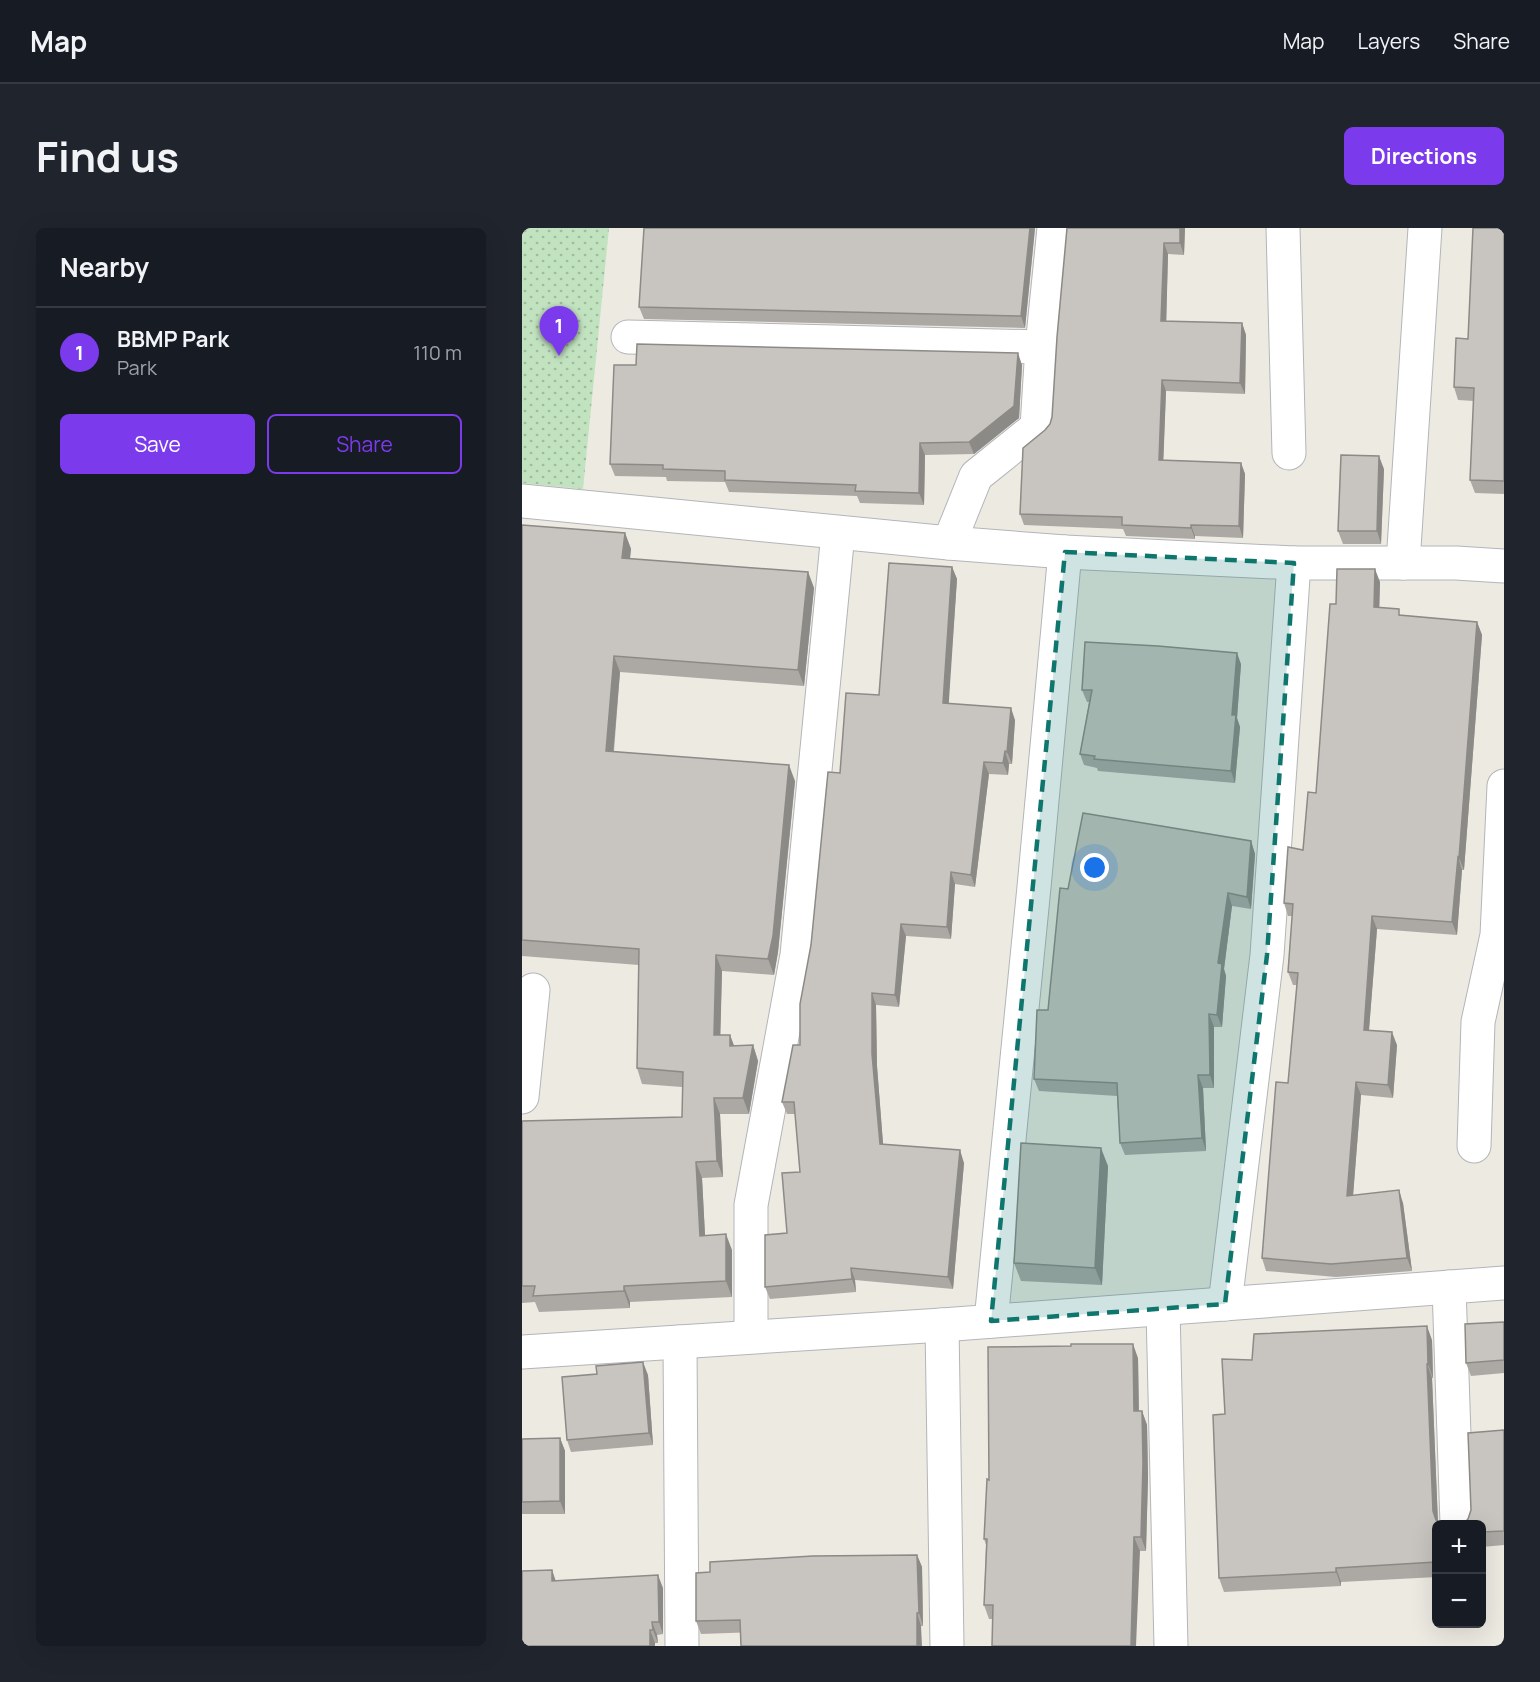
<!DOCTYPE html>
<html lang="en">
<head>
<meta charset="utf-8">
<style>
  body { margin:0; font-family:Manrope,sans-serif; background:#20242c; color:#f1f3f6 }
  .controls { position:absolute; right:18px; bottom:18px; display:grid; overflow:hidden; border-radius:9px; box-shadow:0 6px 24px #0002 }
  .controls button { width:54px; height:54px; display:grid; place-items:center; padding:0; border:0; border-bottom:2px solid #363941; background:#171b24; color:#f1f3f6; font:30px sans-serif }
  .you { position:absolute; left:573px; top:640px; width:21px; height:21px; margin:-15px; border:4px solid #fff; border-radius:50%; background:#1a73e8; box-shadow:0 0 0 9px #1a73e833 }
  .badge { display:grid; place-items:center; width:39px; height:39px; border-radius:50%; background:#7c3aed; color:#fff; font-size:20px; font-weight:700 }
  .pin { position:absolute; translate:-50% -50px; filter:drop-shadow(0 2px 3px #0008) }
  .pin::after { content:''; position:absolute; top:32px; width:21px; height:18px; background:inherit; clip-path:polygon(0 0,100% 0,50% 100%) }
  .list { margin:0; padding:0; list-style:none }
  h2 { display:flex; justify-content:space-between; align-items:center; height:78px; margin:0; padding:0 24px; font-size:26px }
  h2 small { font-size:20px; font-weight:400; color:#9ea1a6 }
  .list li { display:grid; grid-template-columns:39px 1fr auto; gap:18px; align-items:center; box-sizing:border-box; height:90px; padding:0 24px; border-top:2px solid #363941 }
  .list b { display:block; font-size:22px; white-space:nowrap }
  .list p { margin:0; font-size:20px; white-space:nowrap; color:#9ea1a6 }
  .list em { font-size:20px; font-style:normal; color:#9ea1a6 }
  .actions { display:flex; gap:12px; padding:18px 24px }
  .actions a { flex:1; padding:14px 0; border:2px solid #7c3aed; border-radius:9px; text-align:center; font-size:21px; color:#7c3aed }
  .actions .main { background:#7c3aed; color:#fff }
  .map { position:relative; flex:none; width:982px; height:1418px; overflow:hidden; border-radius:9px }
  header { display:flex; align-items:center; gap:36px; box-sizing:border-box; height:84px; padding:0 30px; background:#171b24; border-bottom:2px solid #363941 }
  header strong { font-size:28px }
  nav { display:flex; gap:33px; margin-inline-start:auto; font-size:21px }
  .intro { display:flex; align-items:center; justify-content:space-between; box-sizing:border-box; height:144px; padding:0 36px }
  h1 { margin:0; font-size:42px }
  .button { padding:15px 27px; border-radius:9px; background:#7c3aed; color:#fff; font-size:21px; font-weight:700 }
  main { display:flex; gap:36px; padding:0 36px }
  aside { flex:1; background:#171b24; border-radius:9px; box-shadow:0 6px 24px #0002 }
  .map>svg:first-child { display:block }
  .grass { fill:url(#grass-dots) }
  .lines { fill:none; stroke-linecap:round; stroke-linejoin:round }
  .minor-casing { stroke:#b3b5b9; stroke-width:35 }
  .minor { stroke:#fff; stroke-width:33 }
  .wall { fill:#aca9a5 }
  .shaded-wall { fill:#8c8a86 }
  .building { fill:#c8c5c0; stroke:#8c8a86; stroke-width:1.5 }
  .marked { fill:#0f766e; fill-opacity:0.2; stroke:#0f766e; stroke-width:4.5; stroke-dasharray:12 8; stroke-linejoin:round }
</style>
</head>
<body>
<header>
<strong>Map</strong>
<nav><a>Map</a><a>Layers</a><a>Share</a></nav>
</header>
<div class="intro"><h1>Find us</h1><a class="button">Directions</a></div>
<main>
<aside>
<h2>Nearby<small></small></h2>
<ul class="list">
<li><span class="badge">1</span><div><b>BBMP Park</b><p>Park</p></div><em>110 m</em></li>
</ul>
<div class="actions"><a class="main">Save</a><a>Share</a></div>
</aside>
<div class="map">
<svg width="982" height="1418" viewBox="0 0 982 1418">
  <defs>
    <pattern id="grass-dots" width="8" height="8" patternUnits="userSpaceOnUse" patternTransform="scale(1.5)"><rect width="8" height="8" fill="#c2e3c0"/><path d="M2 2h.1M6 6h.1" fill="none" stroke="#a1bb9f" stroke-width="1.8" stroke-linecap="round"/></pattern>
  </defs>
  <rect width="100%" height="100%" fill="#edeae2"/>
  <polygon class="grass" points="0,0 87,0 61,261 0,255"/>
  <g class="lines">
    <defs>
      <g id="minor">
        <polyline points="761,0 767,225"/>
        <polyline points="106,109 520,119"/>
        <polyline points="0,273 427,315 543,324 772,335 934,335 982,338"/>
        <polyline points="427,315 454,248 515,199 520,119 532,0"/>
        <polyline points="881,335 903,0"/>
        <polyline points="0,869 11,762"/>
        <polyline points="952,918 956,794 975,707 982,558"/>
        <polyline points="927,1059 935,1296"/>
        <polyline points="703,1076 745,727 772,335"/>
        <polyline points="641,1081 649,1418"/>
        <polyline points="469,1093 512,659 543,324"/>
        <polyline points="420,1097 425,1418"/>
        <polyline points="229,1108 229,977 275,727 316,305"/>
        <polyline points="158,1114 160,1418"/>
        <polyline points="0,1124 420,1097 982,1055"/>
      </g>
    </defs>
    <use href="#minor" class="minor-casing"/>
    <use href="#minor" class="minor"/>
  </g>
  <g class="wall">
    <polygon points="513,0 503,100 122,91 117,79"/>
    <polygon points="545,0 663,0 662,27 646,26 644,93 720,95 724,107 723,166 644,163 641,232 719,235 723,246 721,310 673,308 673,311 604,308 601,301 502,297 498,286 523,202 528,196 530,189"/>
    <polygon points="982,0 982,266 953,265 948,252 952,173 936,172 932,159"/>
    <polygon points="500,137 497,190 452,226 403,227 402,277 338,275 335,268 207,264 203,254 145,253 144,249 93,248 88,236"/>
    <polygon points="862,241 859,316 821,316 816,303"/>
    <polygon points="0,297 103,305 109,321 108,331 286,344 292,360 282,458 98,444 92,523 273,553 256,724 252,747 200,743 198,807 208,807 212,818 231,817 236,833 227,886 198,886 201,949 180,950 183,1008 210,1022 210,1069 108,1074 108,1080 17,1084 13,1074 0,1075 0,893 160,889 160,859 120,856 115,840 117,737 0,728"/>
    <polygon points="430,339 435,351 426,476 493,492 490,536 487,536 486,547 467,546 453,659 433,656 429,711 384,708 377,779 354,777 355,838 361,916 442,935 431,1061 333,1052 334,1064 248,1071 243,1059 265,1005 278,944 273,886 265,886 260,874 278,817 289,717 318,545 357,467"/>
    <polygon points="858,354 857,380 879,387 955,394 960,407 942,642 940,642 935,707 855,701 847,802 875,817 871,870 839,867 831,967 881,975 890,1043 814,1049 744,1043 740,1030 766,855 775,757 771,757 766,744 770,688 766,688 762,675 781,622 794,565 814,376"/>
    <polygon points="719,436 715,490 718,499 713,555 576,543 575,540 562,537 558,526 567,474 565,474 560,462"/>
    <polygon points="729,613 733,626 729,681 710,678 702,741 704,748 700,799 692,799 692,860 681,860 684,923 603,927 598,915 595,868 517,863 512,851 526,782 546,661"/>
    <polygon points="586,938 580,1057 499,1053 492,1035"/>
    <polygon points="982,1094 982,1145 949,1148 944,1135"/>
    <polygon points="910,1112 911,1150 910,1150 916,1294 915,1296 915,1349 819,1354 819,1358 702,1364 697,1350 703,1186 730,1132"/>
    <polygon points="616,1130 617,1183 620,1183 625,1197 626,1249 624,1323 618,1323 471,1391 467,1391 462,1377 464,1317 462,1311"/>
    <polygon points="75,1146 126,1147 131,1217 49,1224 45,1212"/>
    <polygon points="982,1202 982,1317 960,1319 960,1296 946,1291"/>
    <polygon points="38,1210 43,1223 43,1286 0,1286 0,1211"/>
    <polygon points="395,1327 400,1339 401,1398 179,1406 174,1393 188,1344"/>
    <polygon points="30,1342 34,1353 141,1360 141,1406 135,1407 136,1415 0,1418"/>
  </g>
  <g class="shaded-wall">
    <polygon points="508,0 513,0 503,100 499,88"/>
    <polygon points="658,0 663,0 662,27 658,15"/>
    <polygon points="642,15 646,26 644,104 639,93"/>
    <polygon points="720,95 724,107 723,166 718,155"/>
    <polygon points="496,125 500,137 497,190 452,226 447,214"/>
    <polygon points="640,152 644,163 641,243 637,232"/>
    <polygon points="398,215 403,227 402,277 397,265"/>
    <polygon points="857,228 862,241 859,316 855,303"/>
    <polygon points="719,235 723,246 721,310 717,298"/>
    <polygon points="669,297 673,308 673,311 669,300"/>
    <polygon points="103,305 109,321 106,346 100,330"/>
    <polygon points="430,339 435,351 426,487 421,475"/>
    <polygon points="853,341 858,354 857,392 852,379"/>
    <polygon points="286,344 292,360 282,458 276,442"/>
    <polygon points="955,394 960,407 942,642 937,630"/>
    <polygon points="715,425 719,436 715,490 718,499 713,555 709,543 710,487"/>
    <polygon points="92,428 98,444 90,539 84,523"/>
    <polygon points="489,480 493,492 490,536 485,524"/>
    <polygon points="483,523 487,536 486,547 481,535"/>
    <polygon points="462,534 467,546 453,659 449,647"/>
    <polygon points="267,537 273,553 256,724 252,747 246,731"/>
    <polygon points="729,613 733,626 729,681 725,669"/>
    <polygon points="936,629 940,642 935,707 930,694"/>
    <polygon points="429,644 433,656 429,711 425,699"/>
    <polygon points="706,665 710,678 702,741 704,748 700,799 695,787 696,735"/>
    <polygon points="850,688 855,701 846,814 842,802"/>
    <polygon points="379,696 384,708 377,779 373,767"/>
    <polygon points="194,727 200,743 198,823 192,807"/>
    <polygon points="350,765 354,777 355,838 362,928 358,916 350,826"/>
    <polygon points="687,786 692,799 692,860 688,847"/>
    <polygon points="870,804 875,817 871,870 866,857"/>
    <polygon points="208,807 214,823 208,818"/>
    <polygon points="231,817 236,833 227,886 221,870"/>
    <polygon points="676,847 681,860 684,923 680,910"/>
    <polygon points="834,854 839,867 830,981 825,968"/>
    <polygon points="192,870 198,886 201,949 195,933"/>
    <polygon points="579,920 586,938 580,1057 573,1040"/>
    <polygon points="438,922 442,935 431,1061 426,1049"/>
    <polygon points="174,934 180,950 184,1025 178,1008"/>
    <polygon points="877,962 881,975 890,1043 885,1030"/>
    <polygon points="204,1006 210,1022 210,1069 204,1053"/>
    <polygon points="329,1040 333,1052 334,1064 330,1051"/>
    <polygon points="102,1058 108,1074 108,1080 102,1063"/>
    <polygon points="905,1098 910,1112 911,1150 906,1136"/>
    <polygon points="611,1116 616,1130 617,1197 612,1183"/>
    <polygon points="121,1134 126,1147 131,1217 127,1205"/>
    <polygon points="905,1136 910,1150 916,1296 911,1283"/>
    <polygon points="620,1183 625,1197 626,1249 624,1323 619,1309"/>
    <polygon points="38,1210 43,1223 43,1286 38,1273"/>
    <polygon points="612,1309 618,1323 614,1418 609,1418"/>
    <polygon points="395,1327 400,1339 401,1398 397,1385"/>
    <polygon points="814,1340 819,1354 819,1358 814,1344"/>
    <polygon points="30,1342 34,1355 30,1353"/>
    <polygon points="136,1347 141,1360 141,1406 137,1394"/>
    <polygon points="395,1385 399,1398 400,1418 395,1418"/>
    <polygon points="130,1394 135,1407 136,1415 131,1402"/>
    <polygon points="128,1402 133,1415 133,1418 128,1418"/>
  </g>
  <g class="building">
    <polygon points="122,0 508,0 499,88 117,79"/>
    <polygon points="545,0 658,0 658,15 642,15 639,93 720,95 718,155 640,152 637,232 719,235 717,298 669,297 669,300 600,297 600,289 498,286 501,220 523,202 528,196 530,189 535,109"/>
    <polygon points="951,0 982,0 982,253 948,252 952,160 932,159 934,110 946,111"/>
    <polygon points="115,116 496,125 492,178 447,214 398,215 397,265 333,263 334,257 203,252 203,243 141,241 141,237 88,236 92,137 114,137"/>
    <polygon points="819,227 857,228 855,303 816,303"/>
    <polygon points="0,297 103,305 100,330 286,344 276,442 92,428 84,523 267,537 251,708 246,731 194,727 192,807 208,807 208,818 231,817 221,870 192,870 195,933 174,934 178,1008 204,1006 204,1053 102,1058 102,1063 11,1068 13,1058 0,1058 0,893 160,889 161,844 115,840 117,721 0,712"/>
    <polygon points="367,335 430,339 421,475 489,480 485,524 483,523 481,535 462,534 449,647 429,644 425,699 379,696 373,767 350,765 350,826 358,916 438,922 426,1049 329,1040 330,1051 243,1059 243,1007 265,1005 260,945 278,944 272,874 260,874 271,817 278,817 278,776 289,717 306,544 318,545 324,465 357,467"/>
    <polygon points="815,341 853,341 852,379 877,381 877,387 955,394 937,630 936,629 930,694 850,688 842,802 870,804 866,857 834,854 825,968 877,962 885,1030 809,1036 740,1030 754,854 766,855 776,745 766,744 771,676 762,675 766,619 781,622 786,564 794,565 808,376 814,376"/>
    <polygon points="563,414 636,418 715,425 710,487 714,487 709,543 572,531 573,528 558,526 570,462 560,462"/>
    <polygon points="561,585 729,613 725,669 706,665 696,735 700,736 695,787 687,786 688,847 676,847 680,910 598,915 595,855 512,851 515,782 526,782 538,660 546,661"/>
    <polygon points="499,915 579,920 573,1040 492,1035"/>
    <polygon points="982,1094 982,1132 944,1135 943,1096"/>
    <polygon points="905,1098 906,1136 905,1136 911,1283 914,1292 919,1296 915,1296 915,1307 913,1307 914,1334 814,1340 814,1344 697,1350 691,1187 703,1186 700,1131 730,1132 732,1106"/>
    <polygon points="549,1116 611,1116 612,1183 620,1183 621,1235 619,1309 612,1309 609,1418 470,1418 471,1377 462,1377 465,1311 462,1311 465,1251 467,1252 466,1119 549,1118"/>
    <polygon points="121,1134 127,1205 45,1212 40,1149 75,1146 74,1138"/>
    <polygon points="982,1202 982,1303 960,1304 960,1296 941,1296 946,1291 949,1282 946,1205"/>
    <polygon points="38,1210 38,1273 0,1274 0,1211"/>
    <polygon points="395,1327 397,1385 395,1385 395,1418 219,1418 218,1392 174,1393 174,1345 188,1344 188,1334 291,1328"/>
    <polygon points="30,1342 30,1353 136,1347 137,1394 130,1394 131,1402 128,1402 128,1418 0,1418 0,1343"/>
  </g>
  <path class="marked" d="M543 324 772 335 745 727 703 1076 469 1093Z"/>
</svg>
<div class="controls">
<button>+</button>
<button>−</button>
</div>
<div class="you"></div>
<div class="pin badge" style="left:37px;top:128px">1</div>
</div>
</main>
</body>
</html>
